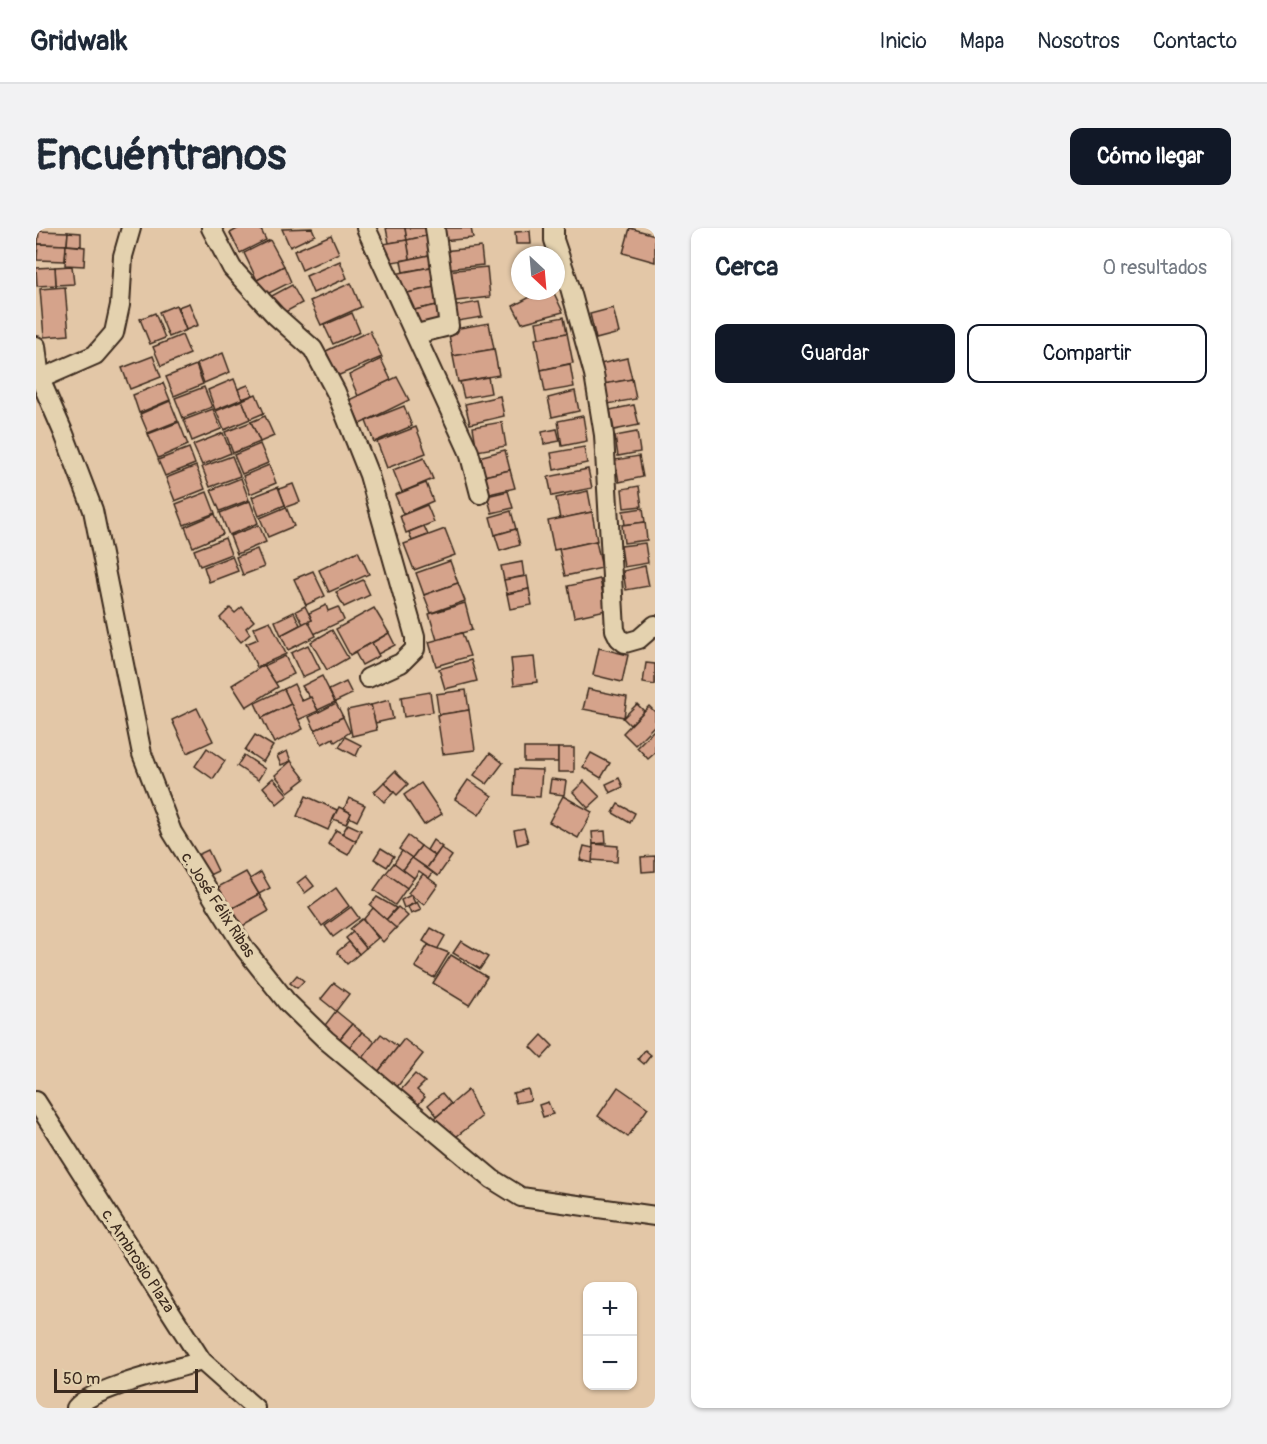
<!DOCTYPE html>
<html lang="es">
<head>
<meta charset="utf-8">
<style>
  body { margin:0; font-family:Pangolin,sans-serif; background:#f2f2f3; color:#1f2937 }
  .controls { position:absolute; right:18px; bottom:18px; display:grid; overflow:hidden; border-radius:12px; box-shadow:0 2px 4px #0004 }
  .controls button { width:54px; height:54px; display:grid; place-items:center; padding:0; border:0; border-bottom:2px solid #e0e1e3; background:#fff; color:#1f2937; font:30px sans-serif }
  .compass { position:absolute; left:475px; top:18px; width:54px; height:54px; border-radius:50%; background:#fff; box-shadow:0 2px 4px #0004; rotate:154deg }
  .scale { position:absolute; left:18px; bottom:15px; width:144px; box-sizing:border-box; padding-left:6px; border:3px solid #3b2a1e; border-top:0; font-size:16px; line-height:21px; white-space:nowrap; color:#3b2a1e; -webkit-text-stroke:4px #e4d2af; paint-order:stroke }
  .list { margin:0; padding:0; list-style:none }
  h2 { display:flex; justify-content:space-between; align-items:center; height:78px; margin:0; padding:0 24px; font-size:26px }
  h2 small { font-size:20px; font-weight:400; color:#747a83 }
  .actions { display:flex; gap:12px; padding:18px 24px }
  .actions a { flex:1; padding:14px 0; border:2px solid #111827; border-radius:12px; text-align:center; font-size:21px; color:#111827 }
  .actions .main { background:#111827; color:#fff }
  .map { position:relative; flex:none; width:619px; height:1180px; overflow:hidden; border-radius:12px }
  header { display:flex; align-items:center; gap:36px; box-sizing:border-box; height:84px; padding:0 30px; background:#fff; border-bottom:2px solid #e0e1e3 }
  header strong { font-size:28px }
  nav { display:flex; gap:33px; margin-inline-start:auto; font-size:21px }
  .intro { display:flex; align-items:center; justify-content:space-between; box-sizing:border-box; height:144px; padding:0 36px }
  h1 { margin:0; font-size:42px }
  .button { padding:15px 27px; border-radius:12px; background:#111827; color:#fff; font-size:21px; font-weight:700 }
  main { display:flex; gap:36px; padding:0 36px }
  aside { flex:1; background:#fff; border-radius:12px; box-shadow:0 2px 4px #0004 }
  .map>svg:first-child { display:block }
  .building { fill:#d5a38b; stroke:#3b2a1e; stroke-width:1.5 }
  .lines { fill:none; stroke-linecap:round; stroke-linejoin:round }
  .street-casing { stroke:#3b2a1e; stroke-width:22 }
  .street { stroke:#e4d2af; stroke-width:18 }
  .labels { text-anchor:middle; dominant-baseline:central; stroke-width:6; stroke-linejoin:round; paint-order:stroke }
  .street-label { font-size:16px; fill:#3b2a1e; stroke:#e4d2af }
</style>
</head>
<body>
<header>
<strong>Gridwalk</strong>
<nav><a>Inicio</a><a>Mapa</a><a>Nosotros</a><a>Contacto</a></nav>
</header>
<div class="intro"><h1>Encuéntranos</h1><a class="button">Cómo llegar</a></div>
<main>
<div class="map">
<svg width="619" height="1180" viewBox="0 0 619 1180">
  <rect width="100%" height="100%" fill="#e3c7a7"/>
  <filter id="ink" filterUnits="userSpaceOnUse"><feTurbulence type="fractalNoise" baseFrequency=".0167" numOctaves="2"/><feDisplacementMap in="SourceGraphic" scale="12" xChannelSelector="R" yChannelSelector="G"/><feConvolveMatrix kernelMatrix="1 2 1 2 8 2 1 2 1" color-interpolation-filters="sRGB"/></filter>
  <g filter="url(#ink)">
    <g class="building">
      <polygon points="203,0 224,0 230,12 204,25 194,5"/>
      <polygon points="276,0 279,7 254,19 246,1"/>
      <polygon points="350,0 369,0 371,12 353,15"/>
      <polygon points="369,0 393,0 394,7 371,12"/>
      <polygon points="404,0 435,0 437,10 406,13"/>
      <polygon points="594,0 619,7 619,34 587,25"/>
      <polygon points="3,3 32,4 31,17 2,16"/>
      <polygon points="494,3 495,16 480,16 479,4"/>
      <polygon points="32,4 45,5 45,18 31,17"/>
      <polygon points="295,7 303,25 266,42 258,23"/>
      <polygon points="394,7 398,26 374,31 371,12"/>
      <polygon points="234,12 248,38 221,52 208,25"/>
      <polygon points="371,12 374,31 351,35 347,16"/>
      <polygon points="2,16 30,17 29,33 1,32"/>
      <polygon points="30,17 49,19 48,38 29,37"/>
      <polygon points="445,19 447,37 409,41 407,23"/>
      <polygon points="398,26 400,38 367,44 365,33"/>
      <polygon points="304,33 311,50 277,65 270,48"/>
      <polygon points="36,38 38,56 20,57 19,39"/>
      <polygon points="248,38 255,54 229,67 221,52"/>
      <polygon points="400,38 403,58 367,66 358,46"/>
      <polygon points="19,39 20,57 1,58 0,40"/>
      <polygon points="451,39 454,69 412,74 409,43"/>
      <polygon points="315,55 325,79 285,97 274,73"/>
      <polygon points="256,57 266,75 242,88 232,70"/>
      <polygon points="403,58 406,76 374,83 367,66"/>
      <polygon points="29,59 33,107 8,109 4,61"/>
      <polygon points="517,63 527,84 486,95 477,78 498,67 499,63"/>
      <polygon points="443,74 446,89 416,94 414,79"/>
      <polygon points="153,75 162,97 150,102 142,79"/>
      <polygon points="406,76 409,94 381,99 374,83"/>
      <polygon points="140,77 150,102 133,109 123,84"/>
      <polygon points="577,80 583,105 560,111 554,86"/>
      <polygon points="119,85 129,110 114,116 104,91"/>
      <polygon points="316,85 324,104 297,116 288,97"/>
      <polygon points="528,89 531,105 503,110 500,94"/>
      <polygon points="453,95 458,121 417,128 412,102"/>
      <polygon points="334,103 346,129 301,148 290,123"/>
      <polygon points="531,105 537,135 505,142 499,111"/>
      <polygon points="146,107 154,126 125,138 117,119"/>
      <polygon points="458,121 463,147 422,154 417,128"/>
      <polygon points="187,125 194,144 168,155 161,136"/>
      <polygon points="117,128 125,149 94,161 86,140"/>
      <polygon points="591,130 596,151 568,156 564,136"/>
      <polygon points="345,131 355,152 322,168 313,147"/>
      <polygon points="534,136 538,159 509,164 505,142"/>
      <polygon points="160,137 167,156 138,168 130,149"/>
      <polygon points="361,149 373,172 324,196 313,172"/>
      <polygon points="452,149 455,165 428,170 424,154"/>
      <polygon points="198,151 206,171 179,182 172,162"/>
      <polygon points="596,151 600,171 572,176 568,156"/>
      <polygon points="127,155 134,172 103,185 97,167"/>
      <polygon points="212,157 217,167 206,171 202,161"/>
      <polygon points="168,159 176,179 147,190 139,170"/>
      <polygon points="539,163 543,183 516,189 512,170"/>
      <polygon points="220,166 228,185 214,191 206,172"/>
      <polygon points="464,168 468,188 434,196 429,176"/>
      <polygon points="206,172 214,191 188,202 180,183"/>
      <polygon points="134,173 142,193 112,205 104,186"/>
      <polygon points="598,177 603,197 578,202 574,182"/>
      <polygon points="368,178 376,198 338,214 330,193"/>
      <polygon points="177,181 185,201 156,213 148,192"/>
      <polygon points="229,188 238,208 224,214 215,194"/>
      <polygon points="547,188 551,213 526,218 522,193"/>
      <polygon points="143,194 152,217 122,230 112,206"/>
      <polygon points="215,194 224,214 197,225 189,204"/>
      <polygon points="466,194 470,218 441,223 437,199"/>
      <polygon points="380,199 390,225 351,240 341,214"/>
      <polygon points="521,201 524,213 508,216 506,204"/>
      <polygon points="601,204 604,224 582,228 579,208"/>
      <polygon points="187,205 195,225 166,237 157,217"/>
      <polygon points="224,216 232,235 206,246 198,227"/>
      <polygon points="548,219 551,235 518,242 515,225"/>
      <polygon points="153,220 159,236 129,248 122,232"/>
      <polygon points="469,222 474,242 444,249 439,230"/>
      <polygon points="196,228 204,248 174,259 166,239"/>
      <polygon points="603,228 607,249 583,254 579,232"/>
      <polygon points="388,230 397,251 366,264 357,242"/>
      <polygon points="233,237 240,255 214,266 207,248"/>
      <polygon points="160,238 169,261 139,273 130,250"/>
      <polygon points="552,241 556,260 516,268 512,249"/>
      <polygon points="474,242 479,260 449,267 444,249"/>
      <polygon points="205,250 213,272 184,283 175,262"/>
      <polygon points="390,255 397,273 367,286 359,267"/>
      <polygon points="257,256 264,274 250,279 243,261"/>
      <polygon points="603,258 606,278 588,280 586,261"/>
      <polygon points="242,259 249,277 223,288 216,269"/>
      <polygon points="472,263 477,280 456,285 451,268"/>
      <polygon points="552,263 556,284 524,291 520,270"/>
      <polygon points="171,264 179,285 148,297 140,276"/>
      <polygon points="214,273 222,295 193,307 184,285"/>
      <polygon points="391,277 398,294 370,305 364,288"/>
      <polygon points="250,279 258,298 232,309 224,290"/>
      <polygon points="607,280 609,294 589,297 587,283"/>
      <polygon points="475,283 480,301 459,307 454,289"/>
      <polygon points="556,284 561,313 518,322 512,293"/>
      <polygon points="179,286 187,306 157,319 149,299"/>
      <polygon points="609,294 611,312 588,315 586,297"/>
      <polygon points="223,297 230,314 201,326 194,308"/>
      <polygon points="388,298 392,307 376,313 373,304"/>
      <polygon points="409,301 419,327 378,342 368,316"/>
      <polygon points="480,301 484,317 464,323 459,307"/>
      <polygon points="189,310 195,326 164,338 158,322"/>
      <polygon points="560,313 566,340 529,348 523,321"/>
      <polygon points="609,315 612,335 588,339 585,318"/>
      <polygon points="221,321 228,339 207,347 200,329"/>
      <polygon points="322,323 333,346 293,364 283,342"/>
      <polygon points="196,328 202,343 173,354 168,339"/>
      <polygon points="414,333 422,355 388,367 380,345"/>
      <polygon points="486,334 488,348 468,352 465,338"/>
      <polygon points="609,338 613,358 590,362 587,343"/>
      <polygon points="277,343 289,368 270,377 258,351"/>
      <polygon points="491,348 493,361 471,366 468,352"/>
      <polygon points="564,351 570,382 538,389 532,358"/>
      <polygon points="327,352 334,367 308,379 300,364"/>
      <polygon points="422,355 429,373 395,385 388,367"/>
      <polygon points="493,361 496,377 474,381 471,366"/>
      <polygon points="429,375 436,402 401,412 393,386"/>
      <polygon points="290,377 292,383 302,379 308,392 278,406 272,393 276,392 273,385"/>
      <polygon points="269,378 276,392 267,396 260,383"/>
      <polygon points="206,379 218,393 210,400 214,406 205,414 184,390 194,380 199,385"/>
      <polygon points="338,380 353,405 314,427 300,401"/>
      <polygon points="258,384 264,397 245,407 239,393"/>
      <polygon points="234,393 250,426 221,439 210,416 222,411 217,400"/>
      <polygon points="272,393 280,408 252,422 245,407"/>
      <polygon points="296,402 312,430 291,442 275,414"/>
      <polygon points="353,405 359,417 342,426 336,415"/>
      <polygon points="426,405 434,428 400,438 393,414"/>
      <polygon points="336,415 343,428 326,437 319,424"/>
      <polygon points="272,417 284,441 266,449 255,425"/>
      <polygon points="563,420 592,427 586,454 557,447"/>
      <polygon points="249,428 258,446 239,455 228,438"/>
      <polygon points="498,429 501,454 478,457 475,431"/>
      <polygon points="435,432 441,453 409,461 403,441"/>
      <polygon points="610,435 619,436 619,457 607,455"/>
      <polygon points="228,437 242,459 210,479 196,457"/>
      <polygon points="286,448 299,474 282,482 266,458"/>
      <polygon points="310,454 316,466 299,474 293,462"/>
      <polygon points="258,456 266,473 275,469 282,483 262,492 248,461"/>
      <polygon points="248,461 255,476 226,490 219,475"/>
      <polygon points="552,461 591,469 588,489 547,481"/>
      <polygon points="430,462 433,482 403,487 400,466"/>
      <polygon points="394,464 397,484 368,489 365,469"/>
      <polygon points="353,472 357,491 339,495 335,477"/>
      <polygon points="300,475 307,489 279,502 273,489"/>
      <polygon points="255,476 267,501 238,515 226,490"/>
      <polygon points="601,476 608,483 594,497 587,490"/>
      <polygon points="335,477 341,502 316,508 311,482"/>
      <polygon points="613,478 619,484 619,497 599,517 587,505"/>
      <polygon points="161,480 177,513 151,525 136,492"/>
      <polygon points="433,482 439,522 407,526 401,487"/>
      <polygon points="307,489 314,504 299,514 297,510 286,516 279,502"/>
      <polygon points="619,501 619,525 612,531 601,519"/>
      <polygon points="219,507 237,518 227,534 209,522"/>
      <polygon points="309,509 325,517 320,528 303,519"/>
      <polygon points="171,520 189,533 177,551 159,538"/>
      <rect x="488" y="520" width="34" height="14"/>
      <rect x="522" y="520" width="16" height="24"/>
      <polygon points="251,523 255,533 245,537 241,528"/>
      <polygon points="454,525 467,535 451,556 438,547"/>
      <polygon points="555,525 574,535 565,550 547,539"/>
      <polygon points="208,527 229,541 222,552 201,538"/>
      <polygon points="255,533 269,551 252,564 239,547"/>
      <polygon points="479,541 506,542 504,569 478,567"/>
      <polygon points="359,543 372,556 361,567 348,554"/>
      <polygon points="237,550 252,567 241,576 227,559"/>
      <polygon points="583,550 587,559 574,565 570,556"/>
      <polygon points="515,551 530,553 528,567 513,565"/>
      <polygon points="432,552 456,568 443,587 419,571"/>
      <polygon points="548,553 564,569 552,580 537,564"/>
      <polygon points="348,554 358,564 348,574 338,564"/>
      <polygon points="385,555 406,586 388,597 368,567"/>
      <polygon points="270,568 301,582 292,602 261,588"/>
      <polygon points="527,568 556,584 542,610 513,594"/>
      <polygon points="313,570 329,577 321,593 313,589 315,585 308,581"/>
      <polygon points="582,576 599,585 594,595 577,585"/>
      <polygon points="303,579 315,585 310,596 297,591"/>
      <polygon points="312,596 325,602 320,613 306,606"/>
      <polygon points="488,600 492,614 481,617 478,602"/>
      <polygon points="300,602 320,613 312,627 292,616"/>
      <polygon points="569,603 570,615 557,616 556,604"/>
      <polygon points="372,608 385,618 376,630 363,621"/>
      <polygon points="397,612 406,619 399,628 391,622"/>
      <polygon points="557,616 582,618 581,634 556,632"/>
      <polygon points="385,618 399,628 391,640 376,630"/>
      <polygon points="548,618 557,620 556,635 544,632"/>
      <polygon points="345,620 358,628 351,639 338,631"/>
      <polygon points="405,620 416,628 402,648 391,640"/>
      <polygon points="172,622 182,643 169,649 159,628"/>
      <polygon points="366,623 376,630 367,642 358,635"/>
      <polygon points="619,628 619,643 606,644 605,629"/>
      <polygon points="376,630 397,645 393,650 383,643 378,650 367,642"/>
      <polygon points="358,635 378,650 371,660 350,645"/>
      <polygon points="210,644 223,666 195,681 182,659"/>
      <polygon points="225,644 234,660 223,666 214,651"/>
      <polygon points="350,645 371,660 359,677 338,662"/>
      <polygon points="387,646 402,657 388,677 372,665"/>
      <polygon points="270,648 278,658 269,665 261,655"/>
      <polygon points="300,660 313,678 286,698 273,680"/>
      <polygon points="223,666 233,683 205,699 195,681"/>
      <polygon points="375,667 379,675 368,680 365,672"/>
      <polygon points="341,669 360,680 350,692 334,677"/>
      <polygon points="381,674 385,682 375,686 372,679"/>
      <polygon points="315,679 323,690 297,709 289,698"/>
      <polygon points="362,679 372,688 360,700 350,692"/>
      <polygon points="337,680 360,700 347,714 327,692"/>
      <polygon points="326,691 342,710 330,720 314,701"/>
      <polygon points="395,700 409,708 401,722 387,713"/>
      <polygon points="317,704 330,720 323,726 310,710"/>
      <polygon points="425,713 452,729 444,741 417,725"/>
      <polygon points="313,714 323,726 311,736 301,724"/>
      <polygon points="392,717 413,725 398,750 379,739"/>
      <polygon points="415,727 451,749 433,777 397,755"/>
      <polygon points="261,747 268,753 261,760 254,755"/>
      <polygon points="298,755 313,766 300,783 285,771"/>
      <polygon points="300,783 316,796 302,813 286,801"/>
      <polygon points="316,796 326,804 312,821 302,813"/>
      <polygon points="326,804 339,814 325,831 312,821"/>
      <polygon points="345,806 362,819 342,844 325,831"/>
      <polygon points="506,807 517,818 506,830 495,819"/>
      <polygon points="368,811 387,826 361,859 342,844"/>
      <polygon points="609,822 615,827 608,836 602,831"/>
      <polygon points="379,846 389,854 381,862 389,869 381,878 364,863"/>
      <polygon points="582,859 612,880 592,909 562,888"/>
      <polygon points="492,861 495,872 480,875 477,865"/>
      <polygon points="432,862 445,889 416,912 399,890"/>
      <polygon points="406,865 415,876 401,888 392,877"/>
      <polygon points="512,874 517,886 507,889 503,877"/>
    </g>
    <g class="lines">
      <defs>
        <g id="street">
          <polyline points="175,0 196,40 239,87 277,121 300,164 333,247 379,409 379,421 365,435 332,450"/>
          <polyline points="330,0 433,224 444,266"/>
          <polyline points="518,0 518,12 533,56 558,146 568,207 579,402 583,410 589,415 603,411 619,397"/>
          <polyline points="381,106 413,98 399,0"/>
          <polyline points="0,118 4,151 28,206 57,282 106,526 136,604 209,721 251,774 290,812 456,951 485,969 619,988"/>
          <polyline points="4,151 59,127 78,105 84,77 87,28 95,0"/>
          <polyline points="0,873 166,1133 219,1180"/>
          <path d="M40 1180C55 1160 140 1141 166 1133"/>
        </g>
      </defs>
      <use href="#street" class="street-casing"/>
      <use href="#street" class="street"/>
    </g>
  </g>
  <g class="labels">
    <g class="street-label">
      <text transform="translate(182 677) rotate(57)">c. José Félix Ribas</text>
      <text transform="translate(102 1033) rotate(57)">c. Ambrosio Plaza</text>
    </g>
  </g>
</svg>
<div class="controls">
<button>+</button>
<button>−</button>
</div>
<svg class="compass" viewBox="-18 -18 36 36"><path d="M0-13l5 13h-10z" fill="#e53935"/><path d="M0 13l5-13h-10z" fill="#747a83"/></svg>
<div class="scale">50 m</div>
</div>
<aside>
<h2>Cerca<small>0 resultados</small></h2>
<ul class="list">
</ul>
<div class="actions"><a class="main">Guardar</a><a>Compartir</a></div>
</aside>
</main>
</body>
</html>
